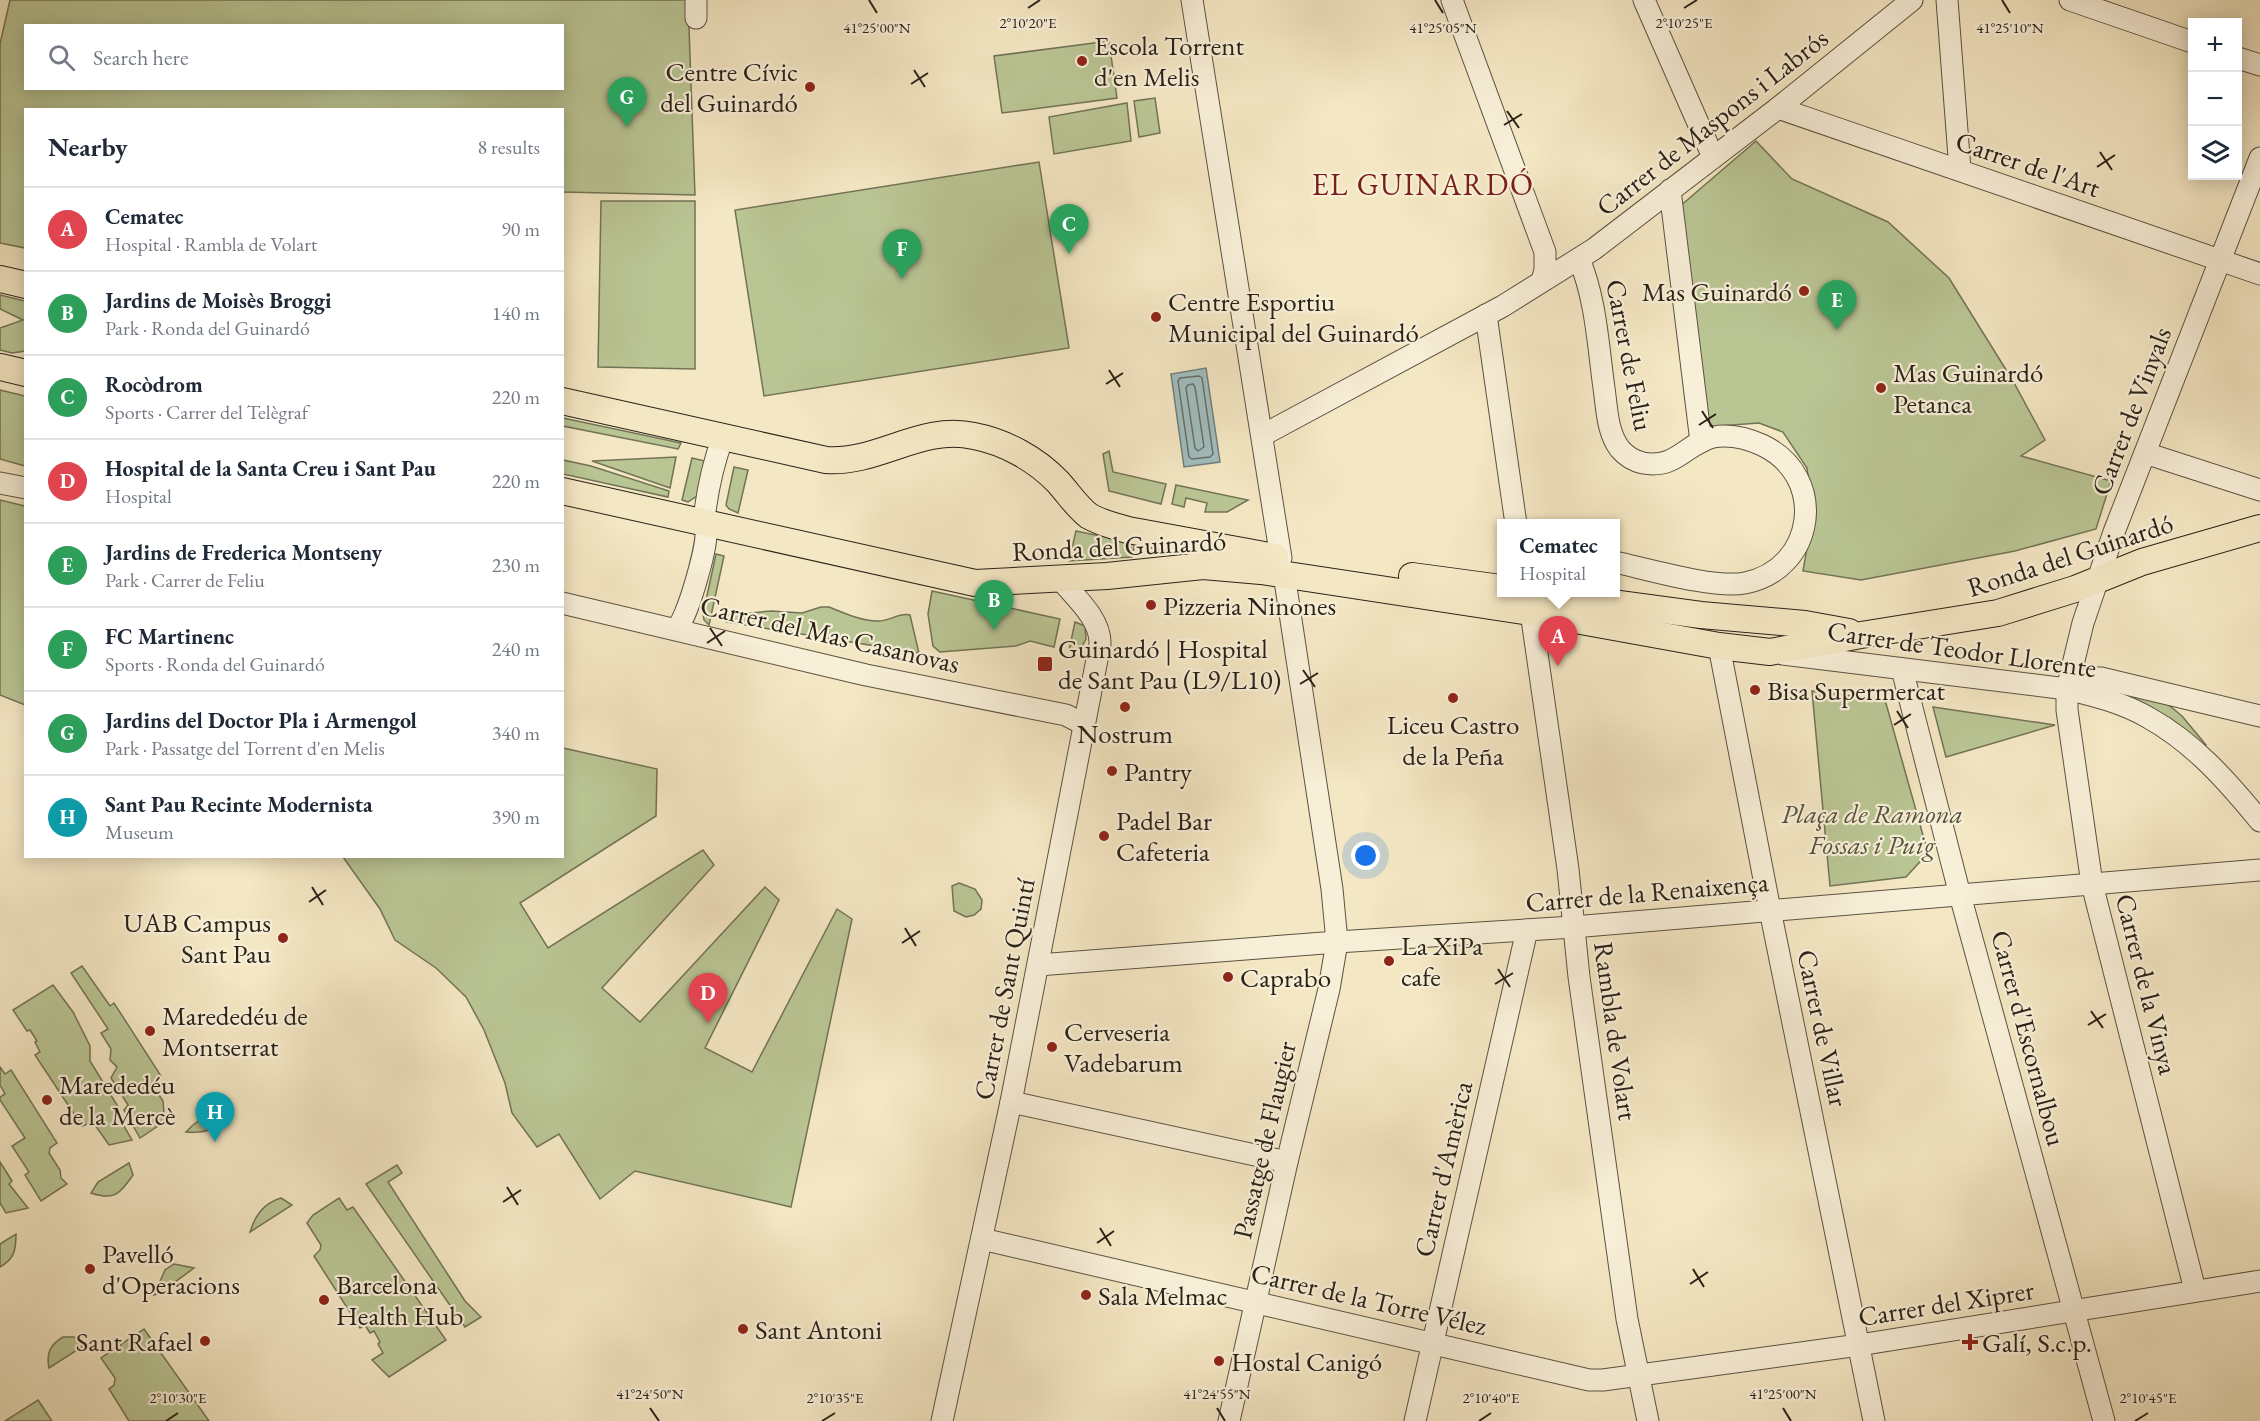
<!DOCTYPE html>
<html lang="en">
<head>
<meta charset="utf-8">
<style>
  body { margin:0; font-family:"EB Garamond",serif; background:#f2f2f3; color:#1f2937 }
  .controls { position:absolute; right:18px; top:18px; display:grid; overflow:hidden; border-radius:0px; box-shadow:0 3px 15px #0003 }
  .controls button { width:54px; height:54px; display:grid; place-items:center; padding:0; border:0; border-bottom:2px solid #e0e1e3; background:#fff; color:#1f2937; font:30px sans-serif }
  .you { position:absolute; left:1366px; top:856px; width:21px; height:21px; margin:-15px; border:4px solid #fff; border-radius:50%; background:#1a73e8; box-shadow:0 0 0 9px #1a73e833 }
  .badge { display:grid; place-items:center; width:39px; height:39px; border-radius:50%; background:#8f2418; color:#fff; font-size:20px; font-weight:700 }
  .pin { position:absolute; translate:-50% -50px; filter:drop-shadow(0 2px 3px #0008) }
  .pin::after { content:''; position:absolute; top:32px; width:21px; height:18px; background:inherit; clip-path:polygon(0 0,100% 0,50% 100%) }
  .popup { position:absolute; left:1497px; top:519px; width:123px; height:78px; box-sizing:border-box; display:grid; place-content:center; border-radius:0px; background:#fff; filter:drop-shadow(0 2px 4px #0005); font-size:20px; white-space:nowrap; color:#747a83 }
  .popup b { font-size:22px; color:#1f2937 }
  .popup::after { content:''; position:absolute; left:50%; top:100%; margin-left:-12px; border:12px solid transparent; border-top-color:#fff }
  .list { margin:0; padding:0; list-style:none }
  h2 { display:flex; justify-content:space-between; align-items:center; height:78px; margin:0; padding:0 24px; font-size:26px }
  h2 small { font-size:20px; font-weight:400; color:#747a83 }
  .list li { display:grid; grid-template-columns:39px 1fr auto; gap:18px; align-items:center; box-sizing:border-box; height:84px; padding:0 24px; border-top:2px solid #e0e1e3 }
  .list b { display:block; font-size:22px; white-space:nowrap }
  .list p { margin:0; font-size:20px; white-space:nowrap; color:#747a83 }
  .list em { font-size:20px; font-style:normal; color:#747a83 }
  .icon { flex:none; width:33px; height:33px; fill:none; stroke:currentColor; stroke-width:2; stroke-linecap:round; stroke-linejoin:round }
  .map { position:relative; flex:none; width:2260px; height:1421px; overflow:hidden }
  .search { position:absolute; background:#fff; box-shadow:0 3px 15px #0003; left:24px; top:24px; width:540px; height:66px; display:flex; align-items:center; gap:15px; box-sizing:border-box; padding:0 21px; border-radius:0px; color:#747a83; font-size:22px }
  .panel { position:absolute; background:#fff; box-shadow:0 3px 15px #0003; left:24px; top:108px; width:540px; height:750px; border-radius:0px }
  .map>svg:first-child { display:block }
  .green { fill:#bac594; stroke:#727356; stroke-width:1.5; fill-rule:evenodd }
  .water { fill:#a1bdbe; stroke:#717f7b; stroke-width:1.5 }
  .lines { fill:none; stroke-linecap:round; stroke-linejoin:round }
  .shore { stroke:#666f6a; stroke-width:1.5 }
  .minor-casing { stroke:#5c5242; stroke-width:23 }
  .major-casing { stroke:#2a2117; stroke-width:28 }
  .minor { stroke:#f8efd8; stroke-width:21 }
  .major { stroke:#f4e7c3; stroke-width:26 }
  .ticks { fill:none; stroke:#2a2117; stroke-width:2 }
  .poi-dot { fill:#8f2418; stroke:#f8efd8; stroke-width:2 }
  .labels { text-anchor:middle; dominant-baseline:central; stroke-width:4.5; stroke-linejoin:round; paint-order:stroke }
  .poi-label { font-size:27px; fill:#2a2117; stroke:#f8efd8; text-anchor:start }
  .street-label { font-size:27px; fill:#2a2117; stroke:#f8efd8 }
  .park-label { font-size:27px; font-style:italic; fill:#55523c; stroke:#f8efd8 }
  .quarter-label { font-size:30px; letter-spacing:1.5px; fill:#7a1f14; stroke:#f8efd8 }
  .ticks-label { font-size:15px; text-anchor:middle; fill:#2a2117; stroke:#f8efd8; stroke-width:4.5; stroke-linejoin:round; paint-order:stroke }
</style>
</head>
<body>
<div class="map">
<svg width="2260" height="1421" viewBox="0 0 2260 1421">
  <rect width="100%" height="100%" fill="#f4e7c3"/>
  <filter id="stains"><feTurbulence type="fractalNoise" baseFrequency=".00333" numOctaves="4"/><feColorMatrix values="0 0 0 0 .2 0 0 0 0 .09 0 0 0 0 .02 0 0 0 .5 -.17"/></filter>
  <radialGradient id="worn" r=".72"><stop offset=".6" stop-color="#630" stop-opacity="0"/><stop offset="1" stop-color="#630" stop-opacity=".3"/></radialGradient>
  <g class="green">
    <path d="M10 0H688L695 195 563 192 562 110H26L25 248 0 243V44ZM26 26H562V88H26Z"/>
    <polygon points="1109,41 1117,98 1002,113 994,56"/>
    <polygon points="1155,98 1160,133 1139,137 1134,101"/>
    <polygon points="1127,103 1131,141 1054,154 1049,117"/>
    <polygon points="1756,141 1792,179 1888,222 1949,278 2013,381 2045,440 2021,456 2111,481 2096,529 2015,551 1861,580 1803,571 1813,514 1807,468 1783,432 1759,423 1705,427 1679,207"/>
    <polygon points="1039,162 1069,348 764,396 735,210"/>
    <polygon points="601,201 695,201 695,369 598,367"/>
    <polygon points="0,295 25,301 25,351 12,353 0,350 0,328 23,320 0,309"/>
    <polygon points="0,390 25,396 25,466 0,459"/>
    <polygon points="562,418 563,418 681,443 678,449 563,426"/>
    <polygon points="1109,451 1113,472 1166,484 1161,504 1109,491 1103,454"/>
    <polygon points="676,457 670,488 592,461"/>
    <polygon points="692,458 705,461 697,496 688,502 682,500"/>
    <polygon points="563,460 591,466 669,491 668,497 563,474"/>
    <polygon points="734,467 748,470 738,513 729,509 726,505"/>
    <polygon points="1176,485 1248,500 1227,512 1205,512 1207,503 1186,498 1184,507 1172,504"/>
    <polygon points="0,500 25,506 25,705 0,695"/>
    <polygon points="1076,531 1135,543 1132,557 1069,561"/>
    <polygon points="716,554 724,556 709,625 704,620 703,614"/>
    <polygon points="932,591 1060,619 1054,647 1030,641 1016,646 940,652 933,646 928,614"/>
    <path d="M821 607H829C844 613 861 621 877 621 889 622 899 612 910 615L919 653 726 622 728 615 771 611 802 613Z"/>
    <polygon points="1075,622 1085,626 1086,639 1081,648 1069,650"/>
    <polygon points="1812,691 1885,700 1928,853 1906,877 1830,886"/>
    <polygon points="2116,692 2165,702 2182,716 2206,745 2205,746"/>
    <polygon points="1933,707 2055,725 1946,757"/>
    <polygon points="563,748 657,769 656,816 520,903 548,948 703,850 714,865 602,988 640,1022 765,887 779,900 705,1048 752,1072 837,909 852,919 791,1207 635,1171 600,1199 559,1134 537,1147 512,1113 505,1083 484,1030 466,997 436,968 395,940 380,909 343,857 562,856"/>
    <polygon points="959,883 975,889 982,900 981,909 974,915 966,917 954,911 952,886"/>
    <polygon points="82,966 110,1006 114,1003 161,1076 154,1081 153,1086 163,1101 164,1113 170,1118 140,1138 124,1110 128,1105 111,1078 117,1067 110,1060 111,1049 101,1033 108,1029 71,973"/>
    <polygon points="53,985 73,1012 90,1046 90,1061 120,1110 117,1114 132,1140 109,1145 93,1122 82,1126 35,1055 40,1052 35,1042 37,1041 30,1030 27,1031 13,1010"/>
    <polygon points="0,1067 5,1074 11,1070 57,1143 50,1148 49,1153 60,1170 61,1178 67,1184 41,1201 25,1175 29,1172 12,1146 25,1138 0,1100 0,1097 5,1094 0,1085"/>
    <path d="M229 1100 233 1113C217 1128 208 1134 186 1132L193 1125Z"/>
    <polygon points="0,1162 12,1181 9,1184 28,1208 6,1213 0,1203"/>
    <path d="M129 1163 133 1175C120 1194 114 1201 91 1193L98 1182Z"/>
    <polygon points="397,1165 402,1173 388,1182 465,1301 481,1317 465,1327 366,1184"/>
    <path d="M281 1198 292 1205 250 1232C255 1215 264 1203 281 1198Z"/>
    <polygon points="339,1198 347,1210 353,1207 446,1340 389,1377 372,1360 383,1353 378,1344 380,1342 374,1331 370,1333 365,1325 360,1328 314,1256 320,1250 321,1245 307,1223 313,1215"/>
    <path d="M16 1234C16 1251 14 1259 0 1267V1244Z"/>
    <polygon points="174,1264 194,1268 160,1293 154,1295 165,1270"/>
    <polygon points="144,1329 209,1421 129,1421 109,1389 114,1385 115,1378 101,1358"/>
    <path d="M63 1337H74L85 1345 49 1368C46 1353 50 1345 63 1337Z"/>
    <polygon points="38,1400 52,1421 5,1421"/>
  </g>
  <polygon class="water" points="1206,368 1220,462 1184,467 1171,374"/>
  <g class="lines">
    <g class="shore">
      <polygon points="1199,376 1202,378 1213,454 1210,457 1192,459 1189,457 1178,381 1180,378"/>
      <polygon points="1193,384 1195,387 1204,447 1198,451 1195,448 1186,388 1188,385"/>
    </g>
    <defs>
      <g id="minor">
        <polyline points="696,0 696,18"/>
        <polyline points="1192,0 1281,558"/>
        <polyline points="1452,0 1545,252 1545,270 1542,281"/>
        <polyline points="1644,0 1713,157"/>
        <polyline points="1947,0 1960,170"/>
        <polyline points="2070,0 2192,42"/>
        <polyline points="2238,58 2260,65"/>
        <polyline points="1778,108 2260,274"/>
        <polyline points="1670,190 1701,442"/>
        <path d="M1579 259C1596 299 1598 345 1604 388 1607 409 1607 432 1620 449 1626 456 1634 461 1643 463 1677 469 1685 444 1713 437 1729 434 1747 438 1762 445 1828 476 1816 569 1745 583 1715 589 1647 569 1615 562"/>
        <polyline points="1486,315 1516,524"/>
        <polyline points="1263,435 1503,306 1594,249 1778,108 1912,0"/>
        <polyline points="2145,453 2260,490"/>
        <polyline points="0,483 26,488"/>
        <polyline points="562,603 866,675 1066,715 1083,724"/>
        <polyline points="1531,612 1568,869 1579,977 1627,1319 1648,1421"/>
        <path d="M676 629C687 620 707 548 706 532 706 527 703 524 704 519 707 493 714 461 723 437"/>
        <polyline points="1719,646 1770,910 1874,1421"/>
        <path d="M1783 654 2067 689C2095 696 2124 703 2149 718 2194 743 2228 782 2260 821"/>
        <polyline points="1902,669 1960,895 2104,1421"/>
        <path d="M2067 689C2078 682 2087 677 2101 678L2260 716"/>
        <polyline points="1038,965 1337,942 1573,927 2260,870"/>
        <polyline points="1011,1102 1287,1162"/>
        <polyline points="982,1239 1589,1380 1603,1380 1859,1345 2260,1281"/>
        <polyline points="2195,1290 2092,884 2067,710 2067,689 2083,623 2114,532 2260,158"/>
        <path d="M942 1421 1011 1102 1100 644C1101 619 1075 597 1060 579"/>
        <polyline points="1229,1421 1287,1162 1329,989 1337,942 1332,889 1284,574"/>
        <polyline points="1415,1421 1527,930"/>
      </g>
      <g id="major">
        <polyline points="0,279 26,285"/>
        <polyline points="0,367 26,373"/>
        <path d="M562 401 826 460C878 464 921 424 974 436 1005 442 1036 459 1058 482 1068 493 1077 507 1089 516 1101 523 1115 526 1128 530L1275 557"/>
        <polyline points="562,491 975,583 1107,576 1203,566 1261,571 1531,612 1719,646 1770,652 1861,635 1998,613 2075,589 2142,562 2260,528"/>
        <polyline points="1412,576 1501,588"/>
        <polyline points="1530,592 1701,615 1805,624 1849,632"/>
      </g>
    </defs>
    <use href="#minor" class="minor-casing"/>
    <use href="#major" class="major-casing"/>
    <use href="#minor" class="minor"/>
    <use href="#major" class="major"/>
  </g>
  <path class="ticks" d="M869 0 877 13M1435 0 1443 13M2002 0 2010 13M1028 8 1040 0M1684 8 1697 0M914 70 925 87M911 84 928 73M1507 111 1519 128M1504 125 1522 114M2100 152 2112 170M2097 167 2115 155M1109 370 1120 387M1106 384 1123 373M1702 411 1713 428M1699 425 1716 414M710 628 722 646M707 643 725 631M1303 670 1315 687M1300 684 1318 673M1897 711 1908 728M1894 725 1911 714M312 887 323 905M309 902 326 890M905 928 916 946M902 943 920 931M1498 969 1510 987M1495 984 1513 973M2091 1011 2103 1028M2088 1025 2106 1014M507 1187 518 1205M503 1202 521 1190M1100 1228 1111 1246M1097 1243 1114 1231M1693 1269 1704 1287M1690 1284 1708 1272M650 1408 659 1421M1217 1408 1225 1421M1783 1408 1791 1421M166 1421 178 1413M822 1421 835 1413M1479 1421 1491 1413M2135 1421 2148 1413"/>
  <g class="poi-dot">
    <circle cx="1082" cy="61" r="6"/>
    <circle cx="810" cy="87" r="6"/>
    <circle cx="1804" cy="291" r="6"/>
    <circle cx="1156" cy="317" r="6"/>
    <circle cx="1881" cy="388" r="6"/>
    <circle cx="1151" cy="605" r="6"/>
    <rect x="1037" y="656" width="16" height="16" rx="3"/>
    <circle cx="1755" cy="690" r="6"/>
    <circle cx="1453" cy="698" r="6"/>
    <circle cx="1125" cy="707" r="6"/>
    <circle cx="1112" cy="771" r="6"/>
    <circle cx="1104" cy="836" r="6"/>
    <circle cx="283" cy="938" r="6"/>
    <circle cx="1389" cy="961" r="6"/>
    <circle cx="1228" cy="977" r="6"/>
    <circle cx="150" cy="1031" r="6"/>
    <circle cx="1052" cy="1047" r="6"/>
    <circle cx="47" cy="1100" r="6"/>
    <circle cx="90" cy="1269" r="6"/>
    <circle cx="1086" cy="1295" r="6"/>
    <circle cx="324" cy="1300" r="6"/>
    <circle cx="743" cy="1329" r="6"/>
    <circle cx="205" cy="1341" r="6"/>
    <path d="M1967 1333h6v6h6v6h-6v6h-6v-6h-6v-6h6z"/>
    <circle cx="1219" cy="1361" r="6"/>
  </g>
  <g class="labels">
    <g class="poi-label">
      <text x="1094" y="45">Escola Torrent<tspan x="1094" dy="31">d'en Melis</tspan></text>
      <text x="798" y="71" text-anchor="end">Centre Cívic<tspan x="798" dy="31">del Guinardó</tspan></text>
      <text x="1792" y="291" text-anchor="end">Mas Guinardó</text>
      <text x="1168" y="301">Centre Esportiu<tspan x="1168" dy="31">Municipal del Guinardó</tspan></text>
      <text x="1893" y="372">Mas Guinardó<tspan x="1893" dy="31">Petanca</tspan></text>
      <text x="1163" y="605">Pizzeria Ninones</text>
      <text x="1058" y="648">Guinardó | Hospital<tspan x="1058" dy="31">de Sant Pau (L9/L10)</tspan></text>
      <text x="1767" y="690">Bisa Supermercat</text>
      <text x="1453" y="724" text-anchor="middle">Liceu Castro<tspan x="1453" dy="31">de la Peña</tspan></text>
      <text x="1125" y="733" text-anchor="middle">Nostrum</text>
      <text x="1124" y="771">Pantry</text>
      <text x="1116" y="820">Padel Bar<tspan x="1116" dy="31">Cafeteria</tspan></text>
      <text x="271" y="922" text-anchor="end">UAB Campus<tspan x="271" dy="31">Sant Pau</tspan></text>
      <text x="1401" y="945">La XiPa<tspan x="1401" dy="31">cafe</tspan></text>
      <text x="1240" y="977">Caprabo</text>
      <text x="162" y="1015">Marededéu de<tspan x="162" dy="31">Montserrat</tspan></text>
      <text x="1064" y="1031">Cerveseria<tspan x="1064" dy="31">Vadebarum</tspan></text>
      <text x="59" y="1084">Marededéu<tspan x="59" dy="31">de la Mercè</tspan></text>
      <text x="102" y="1253">Pavelló<tspan x="102" dy="31">d'Operacions</tspan></text>
      <text x="336" y="1284">Barcelona<tspan x="336" dy="31">Health Hub</tspan></text>
      <text x="1098" y="1295">Sala Melmac</text>
      <text x="755" y="1329">Sant Antoni</text>
      <text x="193" y="1341" text-anchor="end">Sant Rafael</text>
      <text x="1982" y="1342">Galí, S.c.p.</text>
      <text x="1231" y="1361">Hostal Canigó</text>
    </g>
    <g class="street-label">
      <text transform="translate(1712 122) rotate(-38)">Carrer de Maspons i Labrós</text>
      <text transform="translate(2028 164) rotate(19)">Carrer de l'Art</text>
      <text transform="translate(1630 355) rotate(79)">Carrer de Feliu</text>
      <text transform="translate(2131 411) rotate(-69)">Carrer de Vinyals</text>
      <text transform="translate(1119 546) rotate(-3)">Ronda del Guinardó</text>
      <text transform="translate(2070 555) rotate(-18)">Ronda del Guinardó</text>
      <text transform="translate(830 634) rotate(13)">Carrer del Mas Casanovas</text>
      <text transform="translate(1962 649) rotate(8)">Carrer de Teodor Llorente</text>
      <text transform="translate(1647 892) rotate(-5)">Carrer de la Renaixença</text>
      <text transform="translate(2147 984) rotate(76)">Carrer de la Vinya</text>
      <text transform="translate(1004 989) rotate(-79)">Carrer de Sant Quintí</text>
      <text transform="translate(1823 1028) rotate(78)">Carrer de Villar</text>
      <text transform="translate(1616 1031) rotate(82)">Rambla de Volart</text>
      <text transform="translate(2029 1038) rotate(75)">Carrer d'Escornalbou</text>
      <text transform="translate(1264 1140) rotate(-77)">Passatge de Flaugier</text>
      <text transform="translate(1443 1169) rotate(-77)">Carrer d'Amèrica</text>
      <text transform="translate(1369 1299) rotate(13)">Carrer de la Torre Vélez</text>
      <text transform="translate(1946 1303) rotate(-9)">Carrer del Xiprer</text>
    </g>
    <g class="park-label">
      <text x="1872" y="813">Plaça de Ramona<tspan x="1872" dy="31">Fossas i Puig</tspan></text>
    </g>
    <g class="quarter-label">
      <text x="1423" y="184">EL GUINARDÓ</text>
    </g>
  </g>
  <g class="ticks-label">
    <text x="1028" y="28">2°10'20"E</text>
    <text x="1684" y="28">2°10'25"E</text>
    <text x="877" y="33">41°25'00"N</text>
    <text x="1443" y="33">41°25'05"N</text>
    <text x="2010" y="33">41°25'10"N</text>
    <text x="650" y="1399">41°24'50"N</text>
    <text x="1217" y="1399">41°24'55"N</text>
    <text x="1783" y="1399">41°25'00"N</text>
    <text x="178" y="1403">2°10'30"E</text>
    <text x="835" y="1403">2°10'35"E</text>
    <text x="1491" y="1403">2°10'40"E</text>
    <text x="2148" y="1403">2°10'45"E</text>
  </g>
  <rect width="100%" height="100%" filter="url(#stains)"/>
  <rect width="100%" height="100%" fill="url(#worn)"/>
</svg>
<div class="controls">
<button>+</button>
<button>−</button>
<button><svg class="icon" aria-label="layers" viewBox="0 0 24 24"><path d="M12 4l9 5-9 5-9-5zM3 14l9 5 9-5"/></svg></button>
</div>
<div class="you"></div>
<div class="pin badge" style="left:1558px;top:666px;background:#e0444e">A</div>
<div class="popup"><b>Cematec</b>Hospital</div>
<div class="pin badge" style="left:994px;top:630px;background:#2e9e5b">B</div>
<div class="pin badge" style="left:1069px;top:254px;background:#2e9e5b">C</div>
<div class="pin badge" style="left:708px;top:1023px;background:#e0444e">D</div>
<div class="pin badge" style="left:1837px;top:330px;background:#2e9e5b">E</div>
<div class="pin badge" style="left:902px;top:279px;background:#2e9e5b">F</div>
<div class="pin badge" style="left:627px;top:127px;background:#2e9e5b">G</div>
<div class="pin badge" style="left:215px;top:1142px;background:#0f9aa8">H</div>
<div class="search"><svg class="icon" aria-label="search" viewBox="0 0 24 24"><circle cx="10" cy="10" r="6"/><path d="M15 15l6 6"/></svg>Search here</div>
<section class="panel">
<h2>Nearby<small>8 results</small></h2>
<ul class="list">
<li><span class="badge" style="background:#e0444e">A</span><div><b>Cematec</b><p>Hospital · Rambla de Volart</p></div><em>90 m</em></li>
<li><span class="badge" style="background:#2e9e5b">B</span><div><b>Jardins de Moisès Broggi</b><p>Park · Ronda del Guinardó</p></div><em>140 m</em></li>
<li><span class="badge" style="background:#2e9e5b">C</span><div><b>Rocòdrom</b><p>Sports · Carrer del Telègraf</p></div><em>220 m</em></li>
<li><span class="badge" style="background:#e0444e">D</span><div><b>Hospital de la Santa Creu i Sant Pau</b><p>Hospital</p></div><em>220 m</em></li>
<li><span class="badge" style="background:#2e9e5b">E</span><div><b>Jardins de Frederica Montseny</b><p>Park · Carrer de Feliu</p></div><em>230 m</em></li>
<li><span class="badge" style="background:#2e9e5b">F</span><div><b>FC Martinenc</b><p>Sports · Ronda del Guinardó</p></div><em>240 m</em></li>
<li><span class="badge" style="background:#2e9e5b">G</span><div><b>Jardins del Doctor Pla i Armengol</b><p>Park · Passatge del Torrent d'en Melis</p></div><em>340 m</em></li>
<li><span class="badge" style="background:#0f9aa8">H</span><div><b>Sant Pau Recinte Modernista</b><p>Museum</p></div><em>390 m</em></li>
</ul>
</section>
</div>
</body>
</html>
